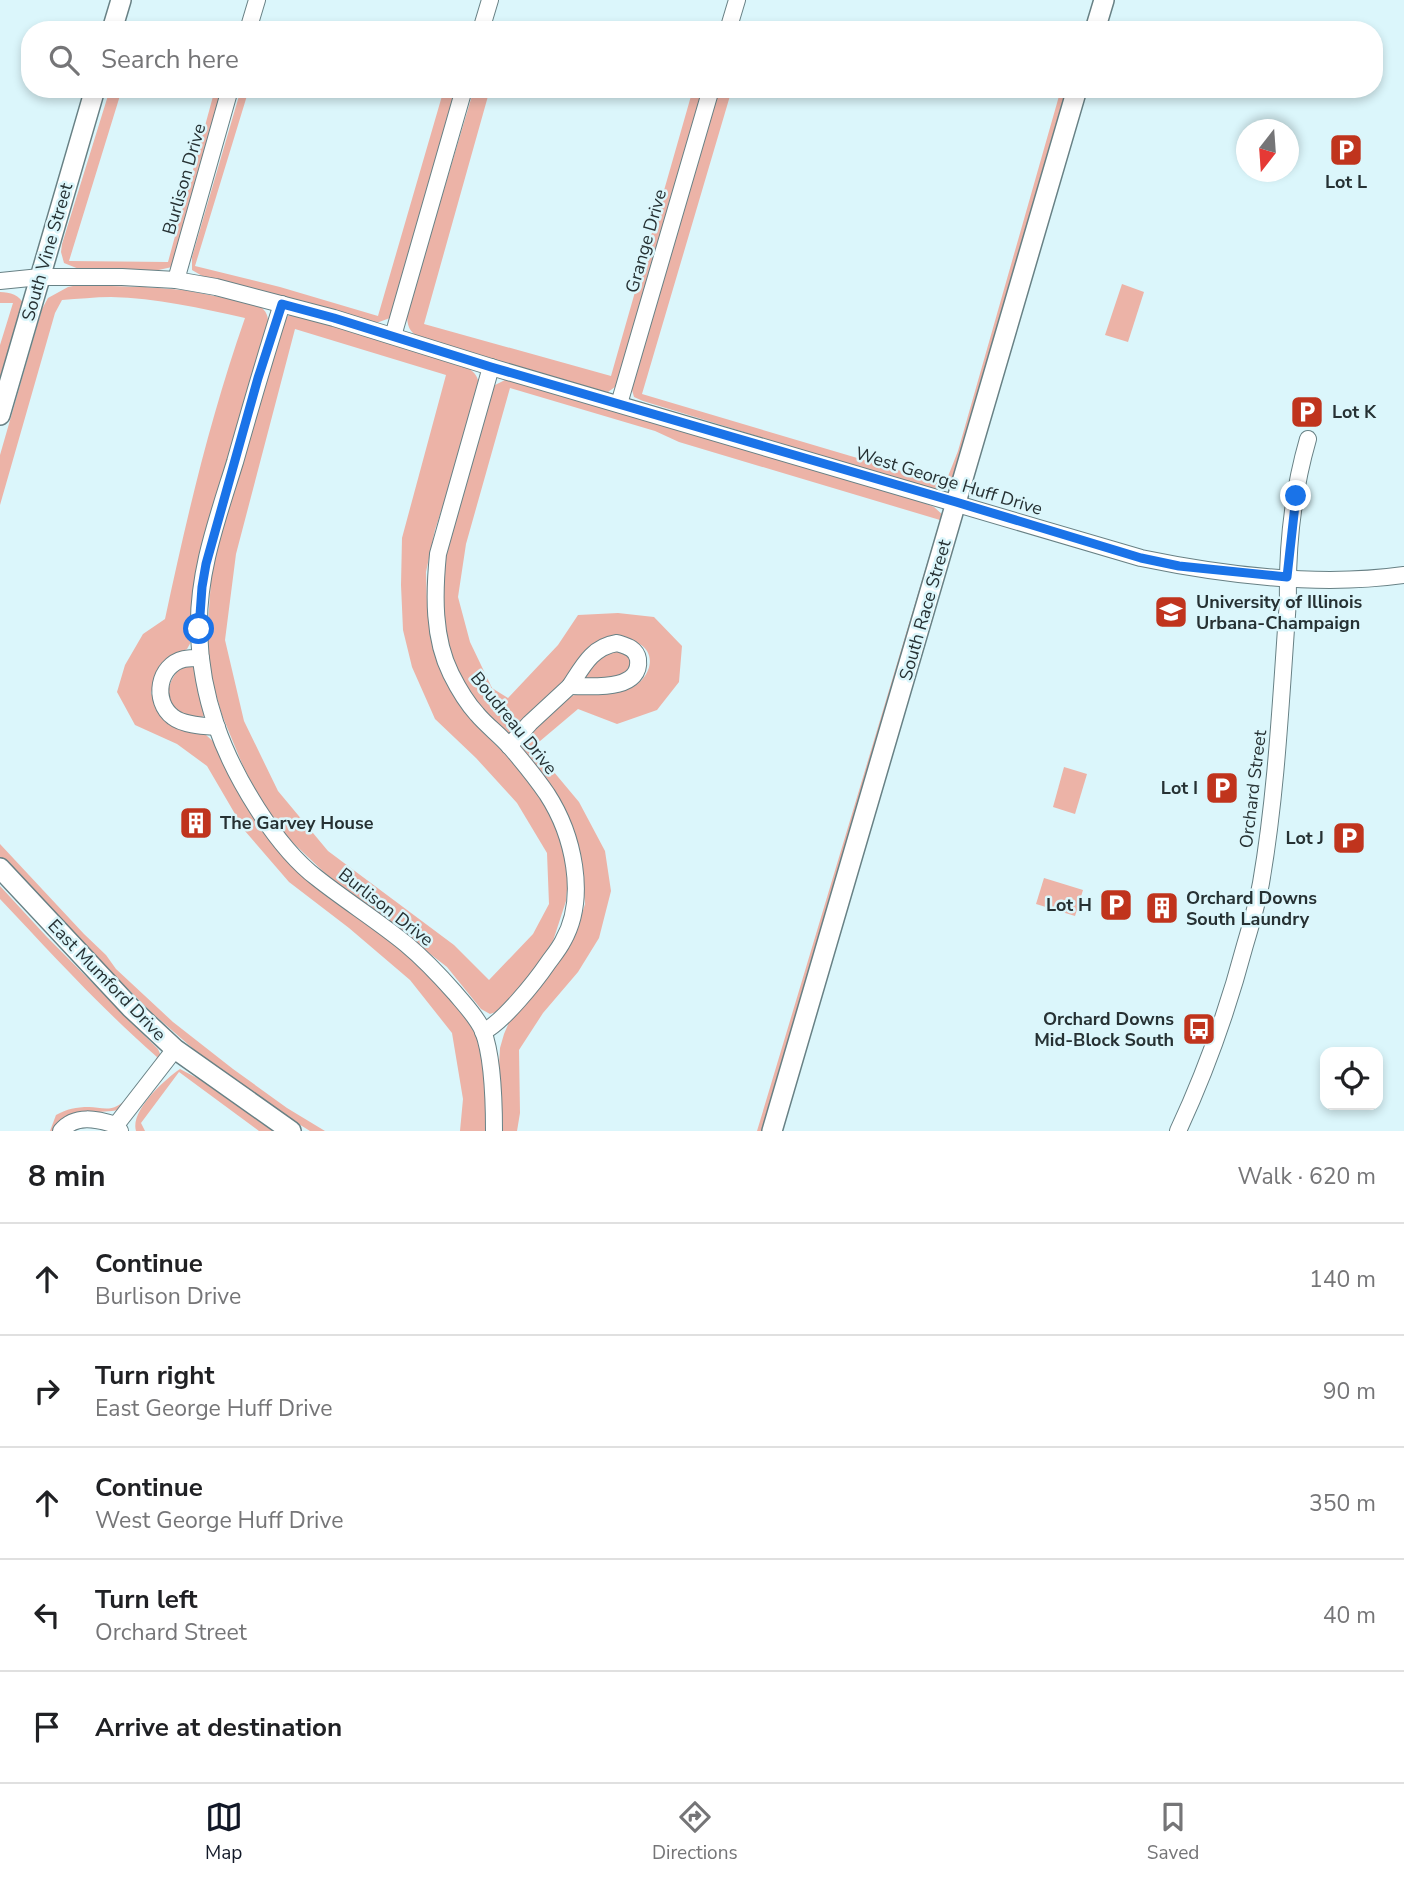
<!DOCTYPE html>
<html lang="en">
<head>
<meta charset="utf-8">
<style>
  body { margin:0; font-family:"Nunito Sans",sans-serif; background:#f6f6f6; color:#202124 }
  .controls { position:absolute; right:21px; bottom:21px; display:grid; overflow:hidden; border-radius:14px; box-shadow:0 4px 10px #0003 }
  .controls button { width:63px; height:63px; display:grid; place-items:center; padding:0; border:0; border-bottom:2px solid #e0e0e0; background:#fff; color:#202124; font:35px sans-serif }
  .compass { position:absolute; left:1236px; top:119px; width:63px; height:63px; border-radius:50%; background:#fff; box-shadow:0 4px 10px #0003; rotate:197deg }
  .stop { position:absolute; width:21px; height:21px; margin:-16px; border:5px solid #1a73e8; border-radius:50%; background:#fff }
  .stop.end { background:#1a73e8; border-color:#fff; box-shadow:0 2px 7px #0008 }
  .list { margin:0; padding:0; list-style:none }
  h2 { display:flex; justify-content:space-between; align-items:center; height:91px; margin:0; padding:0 28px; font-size:30px }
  h2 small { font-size:23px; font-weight:400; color:#757577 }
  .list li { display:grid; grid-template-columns:46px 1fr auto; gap:21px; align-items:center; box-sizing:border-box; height:112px; padding:0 28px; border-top:2px solid #e0e0e0 }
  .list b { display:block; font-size:26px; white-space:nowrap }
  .list p { margin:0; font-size:23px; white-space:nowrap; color:#757577 }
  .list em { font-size:23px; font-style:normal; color:#757577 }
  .icon { flex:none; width:38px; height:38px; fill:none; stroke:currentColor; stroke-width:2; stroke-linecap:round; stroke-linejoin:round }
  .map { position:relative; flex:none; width:1404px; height:1131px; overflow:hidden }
  .search { position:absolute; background:#fff; box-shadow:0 4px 10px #0003; left:21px; right:21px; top:21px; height:77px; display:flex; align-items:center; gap:18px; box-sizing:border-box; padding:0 24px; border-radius:28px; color:#757577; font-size:26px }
  .sheet { height:651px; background:#fff }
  nav { display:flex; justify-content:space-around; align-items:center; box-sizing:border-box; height:98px; border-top:2px solid #e0e0e0; background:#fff; font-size:19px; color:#757577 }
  nav a { display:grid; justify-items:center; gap:4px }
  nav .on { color:#111827 }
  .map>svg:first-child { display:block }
  .green { fill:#ecb3a7; fill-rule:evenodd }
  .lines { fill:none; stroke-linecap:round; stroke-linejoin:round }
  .minor-casing { stroke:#688185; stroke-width:18 }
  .tertiary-casing { stroke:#688185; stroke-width:22 }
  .minor { stroke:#fff; stroke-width:16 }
  .tertiary { stroke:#fff; stroke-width:19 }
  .route { stroke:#1a73e8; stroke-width:9 }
  .labels { text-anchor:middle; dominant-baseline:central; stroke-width:5; stroke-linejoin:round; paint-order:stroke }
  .street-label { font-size:18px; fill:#263133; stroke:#dbf6fb }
  .poi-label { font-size:18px; font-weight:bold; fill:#263133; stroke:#dbf6fb; text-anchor:start }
</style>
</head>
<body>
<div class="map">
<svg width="1404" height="1131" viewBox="0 0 1404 1131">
  <rect width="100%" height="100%" fill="#dbf6fb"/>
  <g class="green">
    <polygon points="110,89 122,89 69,261 168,262 215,89 225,89 172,267 154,271 79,269 64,263 61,252 62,244"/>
    <polygon points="241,89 249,89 195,266 280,287 378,316 444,89 460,89 390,318 379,322 372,322 204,277 192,270 192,257"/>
    <path d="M474 89H490L424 324 611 376 693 89H705L622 376 615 387 608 392 590 389 424 340C410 333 407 328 407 313Z"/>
    <path d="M719 89H732L642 394 945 484 958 451 1061 89H1070L953 481C943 489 937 489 925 488L643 401 634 397 632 390 634 377Z"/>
    <polygon points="1122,284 1144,292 1128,342 1105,335"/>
    <path d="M78 285 145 287 184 290 256 304C266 309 269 316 268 326L196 633 187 649 171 657 160 665 151 693 158 709 169 718 206 735 216 744 250 807 456 1000 474 1029 483 1053 492 1131H460L463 1099 452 1033 410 980 349 928 289 882 245 831 207 766 177 744 135 725 117 692 125 665 143 634 165 619C187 516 210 418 245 318 201 308 156 298 111 297 95 297 78 299 62 300L55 313 0 505V455L42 309 48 298 68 287Z"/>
    <path d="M0 292C10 292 20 295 24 305L0 390V345L13 303H0Z"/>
    <path d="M291 314 304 316 462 365C475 371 479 376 480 392L435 530 426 572 427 604 432 633 464 707 493 742 521 770 537 791 553 817 566 851 568 879 566 901 553 941 532 973 499 1011 490 1014 481 1009 447 967 402 932 349 896 288 838 262 803 243 766 222 715 210 674 207 637 211 581 219 536 285 318ZM295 329 446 375 402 538 401 585 403 630 412 667 435 719 476 758 517 803 547 853 549 904 533 934 489 980 454 945 328 851 278 791 244 721 225 640 236 554Z"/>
    <path d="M507 379 910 497 934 507 944 516 765 1131H757L940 520 679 442 655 431 510 388 466 544 458 597 470 642 492 688 508 698 558 645 578 615 618 613 654 617 682 646 679 682 657 710 617 724 578 709 533 747 579 802 605 851 611 891 599 938 578 972 543 1013 519 1050 520 1113 517 1131H503L499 1065 500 1048 504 1034 510 1020 561 958 576 933 585 904 582 872 572 828 556 793 527 764 521 747C522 745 524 738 525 737 531 728 561 701 569 697 587 689 609 696 628 689 642 685 656 666 647 651 642 643 633 641 624 638L572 674 513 732 506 734 489 719 456 672 444 636 443 575 449 536 487 401 495 385Z"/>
    <polygon points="619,648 631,659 628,674 614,679 585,679 589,668 609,649"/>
    <path d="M185 663 194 664 205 711 204 716 196 720C191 717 184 715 179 712 158 699 171 676 185 663Z"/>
    <polygon points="1064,767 1087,774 1075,814 1053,807"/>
    <polygon points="0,844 84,934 106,955 116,969 173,1022 233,1069 287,1108 325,1131 310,1131 302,1126 214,1067 151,1012 72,933 0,857"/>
    <polygon points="1044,878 1083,890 1075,916 1036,904"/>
    <path d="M0 886 46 936 158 1049 161 1056 122 1108C113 1113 104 1110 94 1113 78 1117 66 1131 50 1131L56 1115C67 1109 76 1107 89 1107 98 1107 108 1111 117 1106 129 1101 145 1075 154 1064L157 1057C101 1008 51 953 0 899Z"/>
    <path d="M180 1069 199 1079 273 1131H259L179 1072 141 1123 145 1131H136C130 1111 164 1080 180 1069Z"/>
  </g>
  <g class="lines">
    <defs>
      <g id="minor">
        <polyline points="248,30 257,0"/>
        <polyline points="481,30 490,0"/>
        <polyline points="728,30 737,0"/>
        <polyline points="176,280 230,89"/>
        <path d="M0 281 40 277H122L176 280 216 287 334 318 491 367 1141 558C1223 575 1320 587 1404 575"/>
        <path d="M282 304C265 357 250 409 235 462 218 517 197 573 199 632 200 663 206 696 216 725 233 775 275 846 317 878 346 901 378 921 406 944 424 959 440 976 455 993 465 1005 477 1017 483 1031 493 1057 494 1103 494 1131"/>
        <polyline points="393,336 464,89"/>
        <polyline points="619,404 711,89"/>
        <path d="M617 643C626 646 636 648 638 659 642 692 590 686 570 686 583 666 592 647 617 643Z"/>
        <path d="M201 658C195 658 189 658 184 659 158 665 152 701 173 717 183 725 204 726 217 727"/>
        <polyline points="509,746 530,723 570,686"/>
        <path d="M483 1032C503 1022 535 982 548 963 553 956 559 949 563 941 588 897 573 834 547 794 536 778 523 762 511 748 501 736 487 726 477 714 466 702 458 688 451 674 433 638 434 594 438 554L491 367"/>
        <polyline points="116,1125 175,1049"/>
        <path d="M61 1131C75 1114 97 1119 116 1125L120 1131"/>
        <path d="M1178 1131C1206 1071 1228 1009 1245 945 1251 925 1257 904 1261 883 1277 790 1281 695 1288 601 1287 547 1293 491 1308 439"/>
      </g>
      <g id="tertiary">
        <polyline points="112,30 121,0"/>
        <polyline points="1095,30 1104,0"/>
        <polyline points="0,415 95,89"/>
        <polyline points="0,868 131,1008 175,1049 291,1131"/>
        <polyline points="772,1131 1077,89"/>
      </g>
    </defs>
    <use href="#minor" class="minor-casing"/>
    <use href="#tertiary" class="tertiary-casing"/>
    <use href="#minor" class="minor"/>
    <use href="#tertiary" class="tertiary"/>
  </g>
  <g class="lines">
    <polyline class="route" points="199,629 202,587 206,564 258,378 282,304 334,318 491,367 956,502 1141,558 1179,566 1287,577 1296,496"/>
  </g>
  <defs>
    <symbol id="parking-square" viewBox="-11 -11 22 22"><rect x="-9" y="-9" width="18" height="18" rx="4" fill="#c0341d" stroke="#dbf6fb"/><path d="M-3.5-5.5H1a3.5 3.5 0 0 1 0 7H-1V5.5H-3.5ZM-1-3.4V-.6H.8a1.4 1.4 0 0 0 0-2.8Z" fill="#fff"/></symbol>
    <symbol id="university-square" viewBox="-11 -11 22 22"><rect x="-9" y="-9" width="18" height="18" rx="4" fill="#c0341d" stroke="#dbf6fb"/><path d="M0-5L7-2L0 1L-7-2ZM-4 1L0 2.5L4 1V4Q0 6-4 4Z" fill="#fff"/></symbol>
    <symbol id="building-square" viewBox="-11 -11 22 22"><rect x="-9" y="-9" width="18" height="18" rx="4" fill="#c0341d" stroke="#dbf6fb"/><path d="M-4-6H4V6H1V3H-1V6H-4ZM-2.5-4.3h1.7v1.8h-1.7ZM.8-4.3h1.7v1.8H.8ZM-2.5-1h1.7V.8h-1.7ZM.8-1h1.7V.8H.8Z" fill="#fff"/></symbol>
    <symbol id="bus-square" viewBox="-11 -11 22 22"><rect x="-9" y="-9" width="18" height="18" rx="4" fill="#c0341d" stroke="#dbf6fb"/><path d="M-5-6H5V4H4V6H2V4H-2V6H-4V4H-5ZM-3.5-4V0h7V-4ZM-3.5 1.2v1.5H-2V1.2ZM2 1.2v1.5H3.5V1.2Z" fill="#fff"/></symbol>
  </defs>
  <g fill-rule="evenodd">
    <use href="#parking-square" x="1327" y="131" width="38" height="38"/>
    <use href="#parking-square" x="1288" y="393" width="38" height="38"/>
    <use href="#university-square" x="1152" y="593" width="38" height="38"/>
    <use href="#parking-square" x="1203" y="769" width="38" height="38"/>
    <use href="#building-square" x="177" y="804" width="38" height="38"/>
    <use href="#parking-square" x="1330" y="819" width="38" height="38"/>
    <use href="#parking-square" x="1097" y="886" width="38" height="38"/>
    <use href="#building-square" x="1143" y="889" width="38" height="38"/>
    <use href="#bus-square" x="1180" y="1010" width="38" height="38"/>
  </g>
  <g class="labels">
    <g class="street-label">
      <text transform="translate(184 179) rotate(-74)">Burlison Drive</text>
      <text transform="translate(646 241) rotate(-74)">Grange Drive</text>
      <text transform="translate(47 252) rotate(-74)">South Vine Street</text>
      <text transform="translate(949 481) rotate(17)">West George Huff Drive</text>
      <text transform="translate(925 610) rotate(-74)">South Race Street</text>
      <text transform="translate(514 723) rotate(51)">Boudreau Drive</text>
      <text transform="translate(1253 789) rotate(-83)">Orchard Street</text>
      <text transform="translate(386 907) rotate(38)">Burlison Drive</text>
      <text transform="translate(107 980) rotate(46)">East Mumford Drive</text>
    </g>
    <g class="poi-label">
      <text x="1346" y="182" text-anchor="middle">Lot L</text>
      <text x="1332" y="412">Lot K</text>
      <text x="1196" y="602">University of Illinois<tspan x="1196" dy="21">Urbana-Champaign</tspan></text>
      <text x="1198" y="788" text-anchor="end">Lot I</text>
      <text x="220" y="823">The Garvey House</text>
      <text x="1324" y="838" text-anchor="end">Lot J</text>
      <text x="1186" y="898">Orchard Downs<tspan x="1186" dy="21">South Laundry</tspan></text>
      <text x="1092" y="905" text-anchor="end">Lot H</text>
      <text x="1174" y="1019" text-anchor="end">Orchard Downs<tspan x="1174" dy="21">Mid-Block South</tspan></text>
    </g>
  </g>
</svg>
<div class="controls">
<button><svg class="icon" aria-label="locate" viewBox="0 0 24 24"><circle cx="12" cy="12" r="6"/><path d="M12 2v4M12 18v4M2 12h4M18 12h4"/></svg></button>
</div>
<svg class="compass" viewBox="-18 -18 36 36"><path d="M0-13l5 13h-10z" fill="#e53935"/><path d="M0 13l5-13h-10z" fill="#757577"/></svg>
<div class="stop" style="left:199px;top:629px"></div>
<div class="stop end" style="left:1296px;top:496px"></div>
<div class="search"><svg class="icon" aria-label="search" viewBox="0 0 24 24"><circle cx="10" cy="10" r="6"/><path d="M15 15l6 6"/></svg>Search here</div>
</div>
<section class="sheet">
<h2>8 min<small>Walk · 620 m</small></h2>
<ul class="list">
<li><svg class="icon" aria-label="ahead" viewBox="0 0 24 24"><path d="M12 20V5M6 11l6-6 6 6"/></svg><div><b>Continue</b><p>Burlison Drive</p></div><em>140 m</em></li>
<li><svg class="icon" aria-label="right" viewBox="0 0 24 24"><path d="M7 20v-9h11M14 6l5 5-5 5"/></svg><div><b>Turn right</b><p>East George Huff Drive</p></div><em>90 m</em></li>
<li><svg class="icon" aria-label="ahead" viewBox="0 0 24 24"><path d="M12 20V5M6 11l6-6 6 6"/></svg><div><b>Continue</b><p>West George Huff Drive</p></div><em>350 m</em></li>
<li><svg class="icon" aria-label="left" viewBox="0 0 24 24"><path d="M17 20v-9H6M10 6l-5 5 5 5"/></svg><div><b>Turn left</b><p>Orchard Street</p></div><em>40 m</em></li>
<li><svg class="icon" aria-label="arrive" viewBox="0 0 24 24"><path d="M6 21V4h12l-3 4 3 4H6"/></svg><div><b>Arrive at destination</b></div></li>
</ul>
</section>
<nav>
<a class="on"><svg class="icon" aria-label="map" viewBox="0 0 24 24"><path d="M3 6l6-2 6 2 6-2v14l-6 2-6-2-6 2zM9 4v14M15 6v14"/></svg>Map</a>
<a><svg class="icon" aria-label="directions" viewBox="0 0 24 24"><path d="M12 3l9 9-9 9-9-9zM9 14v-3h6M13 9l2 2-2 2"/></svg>Directions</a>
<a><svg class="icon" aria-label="saved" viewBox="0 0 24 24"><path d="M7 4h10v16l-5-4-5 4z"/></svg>Saved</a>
</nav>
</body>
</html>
